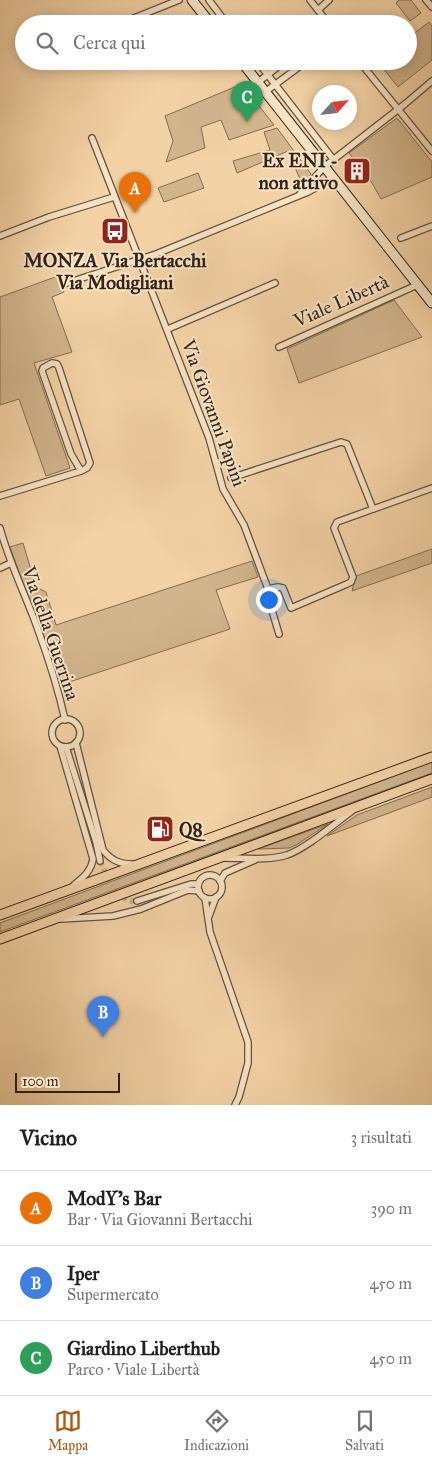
<!DOCTYPE html>
<html lang="it">
<head>
<meta charset="utf-8">
<style>
  body { margin:0; font-family:"IM FELL Great Primer",serif; background:#f6f6f6; color:#202124 }
  .compass { position:absolute; left:312px; top:85px; width:45px; height:45px; border-radius:50%; background:#fff; box-shadow:0 2px 12px #0003; rotate:63deg }
  .scale { position:absolute; left:15px; bottom:12px; width:105px; box-sizing:border-box; padding-left:5px; border:2px solid #32241a; border-top:0; font-size:14px; line-height:18px; white-space:nowrap; color:#32241a; -webkit-text-stroke:4px #f7e2c4; paint-order:stroke }
  .you { position:absolute; left:268px; top:599px; width:18px; height:18px; margin:-12px; border:4px solid #fff; border-radius:50%; background:#1a73e8; box-shadow:0 0 0 8px #1a73e833 }
  .badge { display:grid; place-items:center; width:32px; height:32px; border-radius:50%; background:#b45309; color:#fff; font-size:16px; font-weight:700 }
  .pin { position:absolute; translate:-50% -41px; filter:drop-shadow(0 1px 2px #0008) }
  .pin::after { content:''; position:absolute; top:26px; width:18px; height:15px; background:inherit; clip-path:polygon(0 0,100% 0,50% 100%) }
  .list { margin:0; padding:0; list-style:none }
  h2 { display:flex; justify-content:space-between; align-items:center; height:65px; margin:0; padding:0 20px; font-size:21px }
  h2 small { font-size:16px; font-weight:400; color:#757577 }
  .list li { display:grid; grid-template-columns:32px 1fr auto; gap:15px; align-items:center; box-sizing:border-box; height:75px; padding:0 20px; border-top:1px solid #e0e0e0 }
  .list b { display:block; font-size:19px; white-space:nowrap }
  .list p { margin:0; font-size:16px; white-space:nowrap; color:#757577 }
  .list em { font-size:16px; font-style:normal; color:#757577 }
  .icon { flex:none; width:28px; height:28px; fill:none; stroke:currentColor; stroke-width:2; stroke-linecap:round; stroke-linejoin:round }
  .map { position:relative; flex:none; width:432px; height:1105px; overflow:hidden }
  .search { position:absolute; background:#fff; box-shadow:0 2px 12px #0003; left:15px; right:15px; top:15px; height:55px; display:flex; align-items:center; gap:12px; box-sizing:border-box; padding:0 18px; border-radius:28px; color:#757577; font-size:19px }
  .sheet { height:290px; background:#fff }
  nav { display:flex; justify-content:space-around; align-items:center; box-sizing:border-box; height:70px; border-top:1px solid #e0e0e0; background:#fff; font-size:14px; color:#757577 }
  nav a { display:grid; justify-items:center; gap:2px }
  nav .on { color:#b45309 }
  .map>svg:first-child { display:block }
  .green { fill:#d2b48d; stroke:#826c54 }
  .lines { fill:none; stroke-linecap:round; stroke-linejoin:round }
  .minor-tunnel { stroke:#ccaf89; stroke-width:5.5; stroke-dasharray:5.5 3; stroke-linecap:butt }
  .minor-casing { stroke:#62503d; stroke-width:8 }
  .secondary-casing { stroke:#32241a; stroke-width:11 }
  .primary-casing { stroke:#32241a; stroke-width:11 }
  .minor { stroke:#f7e2c4; stroke-width:5.5 }
  .secondary { stroke:#f7e2c4; stroke-width:9 }
  .primary { stroke:#f3d2a5; stroke-width:9 }
  .labels { text-anchor:middle; dominant-baseline:central; stroke-width:4; stroke-linejoin:round; paint-order:stroke }
  .poi-label { font-size:19px; font-weight:bold; fill:#32241a; stroke:#f7e2c4; text-anchor:end }
  .street-label { font-size:19px; fill:#32241a; stroke:#f7e2c4 }
</style>
</head>
<body>
<div class="map">
<svg width="432" height="1105" viewBox="0 0 432 1105">
  <rect width="100%" height="100%" fill="#f3d2a5"/>
  <filter id="stains"><feTurbulence type="fractalNoise" baseFrequency=".004" numOctaves="4"/><feColorMatrix values="0 0 0 0 .2 0 0 0 0 .09 0 0 0 0 .02 0 0 0 .5 -.17"/></filter>
  <radialGradient id="worn" r=".72"><stop offset=".6" stop-color="#630" stop-opacity="0"/><stop offset="1" stop-color="#630" stop-opacity=".3"/></radialGradient>
  <g class="green">
    <polygon points="399,0 411,0 421,13 410,21 396,3"/>
    <polygon points="429,22 432,26 432,60 398,87 378,62 408,61 408,38"/>
    <polygon points="242,84 274,125 229,140 221,120 201,127 205,148 166,162 173,141 165,116"/>
    <polygon points="397,118 432,162 432,177 381,199 372,183 349,153"/>
    <polygon points="277,128 311,174 303,186 288,151 237,173 233,161 270,150 264,132"/>
    <polygon points="198,173 204,188 164,202 158,188"/>
    <polygon points="58,276 64,292 52,297 72,352 34,363 70,468 46,476 19,399 0,405 0,297"/>
    <polygon points="394,300 422,337 299,383 287,349"/>
    <polygon points="23,543 36,587 46,592 56,625 252,561 258,577 216,590 230,629 60,685 10,547"/>
    <polygon points="432,549 432,563 352,591 356,576"/>
    <polygon points="432,762 432,773 0,932 0,923"/>
    <polygon points="432,787 432,797 327,836 357,815"/>
    <polygon points="328,824 296,845 289,848 258,849"/>
  </g>
  <g class="lines">
    <path class="minor-tunnel" d="M100 861C107 875 117 904 137 901"/>
    <defs>
      <g id="minor">
        <polyline points="209,0 227,24"/>
        <polyline points="310,0 329,24"/>
        <polyline points="426,0 432,7"/>
        <polyline points="318,10 329,0"/>
        <polyline points="119,24 179,0"/>
        <polyline points="257,61 333,159"/>
        <polyline points="359,61 432,151"/>
        <polyline points="257,83 285,61"/>
        <polyline points="265,92 307,61"/>
        <polyline points="92,138 209,438 223,489 244,525 268,589 268,597 279,634"/>
        <polyline points="300,194 324,167 405,104 432,81"/>
        <polyline points="0,236 49,217 114,197"/>
        <polyline points="401,238 432,226"/>
        <polyline points="64,284 156,254 308,192 333,178"/>
        <polyline points="168,329 275,283"/>
        <polyline points="279,347 417,285"/>
        <polyline points="231,478 341,442 347,444 373,509"/>
        <polyline points="0,496 81,471 87,468 90,463 59,368 57,364 52,363 43,368 42,371 71,454 81,471"/>
        <path d="M0 528C9 562 25 594 37 627 48 657 58 688 65 720"/>
        <polyline points="0,568 11,563"/>
        <polyline points="268,589 278,587 283,588 291,608 347,584 351,582 353,577 334,528 337,522 432,488"/>
        <circle cx="66" cy="733" r="14"/>
        <path d="M76 743 103 850C111 860 119 864 132 864"/>
        <path d="M60 746 93 859C91 872 82 878 73 886"/>
        <polyline points="66,747 96,842 100,861"/>
        <path d="M225 858C245 858 267 861 287 855 307 848 334 824 352 811"/>
        <circle cx="210" cy="887" r="12"/>
        <polyline points="220,881 225,873 255,860"/>
        <polyline points="205,898 210,932 248,1042 248,1063 239,1097 235,1105"/>
        <polyline points="137,901 191,884 198,884"/>
        <polyline points="209,916 216,897"/>
        <polyline points="61,919 113,916 141,909 188,890 199,891"/>
      </g>
      <g id="secondary">
        <polyline points="192,0 211,24"/>
        <polyline points="241,61 432,303"/>
      </g>
      <g id="primary">
        <polyline points="0,915 432,757"/>
        <polyline points="0,939 432,779"/>
      </g>
    </defs>
    <use href="#minor" class="minor-casing"/>
    <use href="#secondary" class="secondary-casing"/>
    <use href="#primary" class="primary-casing"/>
    <use href="#minor" class="minor"/>
    <use href="#secondary" class="secondary"/>
    <use href="#primary" class="primary"/>
  </g>
  <defs>
    <symbol id="building-square" viewBox="-11 -11 22 22"><rect x="-9" y="-9" width="18" height="18" rx="4" fill="#8f2418" stroke="#f7e2c4"/><path d="M-4-6H4V6H1V3H-1V6H-4ZM-2.5-4.3h1.7v1.8h-1.7ZM.8-4.3h1.7v1.8H.8ZM-2.5-1h1.7V.8h-1.7ZM.8-1h1.7V.8H.8Z" fill="#fff"/></symbol>
    <symbol id="bus-square" viewBox="-11 -11 22 22"><rect x="-9" y="-9" width="18" height="18" rx="4" fill="#8f2418" stroke="#f7e2c4"/><path d="M-5-6H5V4H4V6H2V4H-2V6H-4V4H-5ZM-3.5-4V0h7V-4ZM-3.5 1.2v1.5H-2V1.2ZM2 1.2v1.5H3.5V1.2Z" fill="#fff"/></symbol>
    <symbol id="fuel-square" viewBox="-11 -11 22 22"><rect x="-9" y="-9" width="18" height="18" rx="4" fill="#8f2418" stroke="#f7e2c4"/><path d="M-5.5-6h7V0h2V4h1.3V-2.5L3-4.5l.8-.8L6-3V5H2.5V1h-1V6h-7ZM-4.2-4.7v3.2H.2V-4.7Z" fill="#fff"/></symbol>
  </defs>
  <g fill-rule="evenodd">
    <use href="#building-square" x="341" y="155" width="32" height="32"/>
    <use href="#bus-square" x="99" y="215" width="32" height="32"/>
    <use href="#fuel-square" x="144" y="813" width="32" height="32"/>
  </g>
  <g class="labels">
    <g class="poi-label">
      <text x="338" y="160">Ex ENI -<tspan x="338" dy="22">non attivo</tspan></text>
      <text x="115" y="260" text-anchor="middle">MONZA Via Bertacchi<tspan x="115" dy="22">Via Modigliani</tspan></text>
      <text x="179" y="829" text-anchor="start">Q8</text>
    </g>
    <g class="street-label">
      <text transform="translate(341 301) rotate(-24)">Viale Libertà</text>
      <text transform="translate(214 413) rotate(70)">Via Giovanni Papini</text>
      <text transform="translate(51 633) rotate(71)">Via della Guerrina</text>
    </g>
  </g>
  <rect width="100%" height="100%" filter="url(#stains)"/>
  <rect width="100%" height="100%" fill="url(#worn)"/>
</svg>
<svg class="compass" viewBox="-18 -18 36 36"><path d="M0-13l5 13h-10z" fill="#e53935"/><path d="M0 13l5-13h-10z" fill="#757577"/></svg>
<div class="scale">100 m</div>
<div class="you"></div>
<div class="pin badge" style="left:135px;top:213px;background:#e8710a">A</div>
<div class="pin badge" style="left:103px;top:1037px;background:#3f7fe0">B</div>
<div class="pin badge" style="left:247px;top:122px;background:#2e9e5b">C</div>
<div class="search"><svg class="icon" aria-label="search" viewBox="0 0 24 24"><circle cx="10" cy="10" r="6"/><path d="M15 15l6 6"/></svg>Cerca qui</div>
</div>
<section class="sheet">
<h2>Vicino<small>3 risultati</small></h2>
<ul class="list">
<li><span class="badge" style="background:#e8710a">A</span><div><b>ModY's Bar</b><p>Bar · Via Giovanni Bertacchi</p></div><em>390 m</em></li>
<li><span class="badge" style="background:#3f7fe0">B</span><div><b>Iper</b><p>Supermercato</p></div><em>450 m</em></li>
<li><span class="badge" style="background:#2e9e5b">C</span><div><b>Giardino Liberthub</b><p>Parco · Viale Libertà</p></div><em>450 m</em></li>
</ul>
</section>
<nav>
<a class="on"><svg class="icon" aria-label="map" viewBox="0 0 24 24"><path d="M3 6l6-2 6 2 6-2v14l-6 2-6-2-6 2zM9 4v14M15 6v14"/></svg>Mappa</a>
<a><svg class="icon" aria-label="directions" viewBox="0 0 24 24"><path d="M12 3l9 9-9 9-9-9zM9 14v-3h6M13 9l2 2-2 2"/></svg>Indicazioni</a>
<a><svg class="icon" aria-label="saved" viewBox="0 0 24 24"><path d="M7 4h10v16l-5-4-5 4z"/></svg>Salvati</a>
</nav>
</body>
</html>
